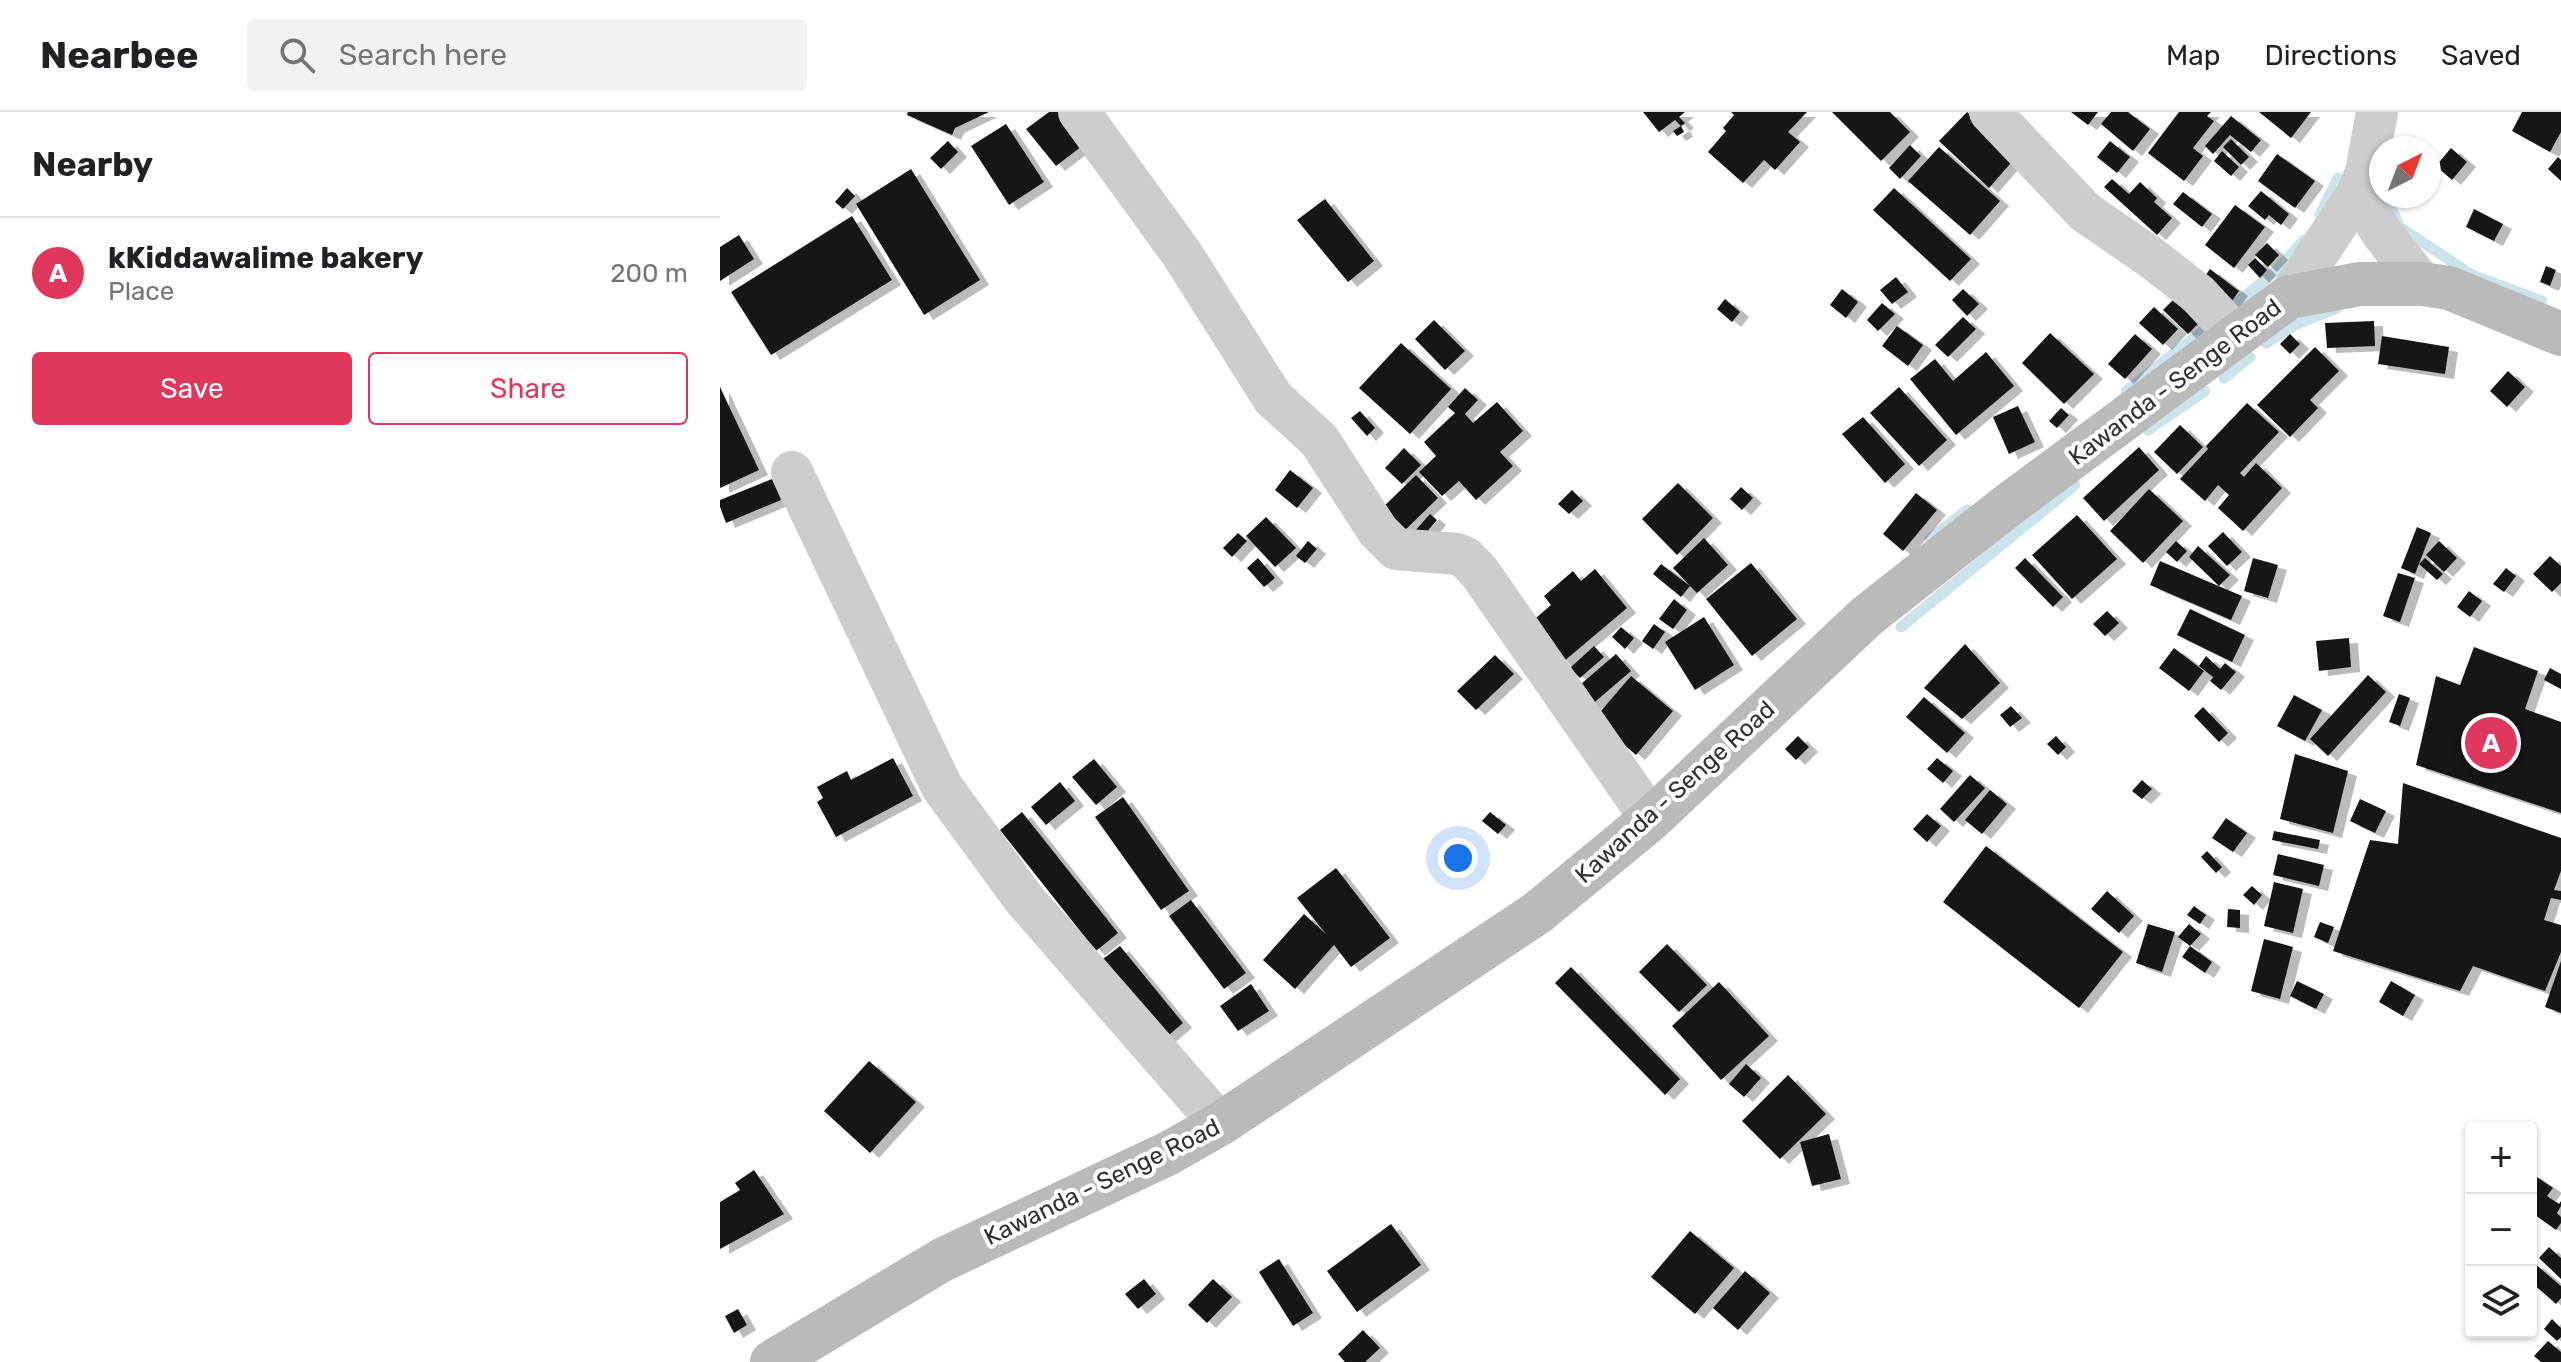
<!DOCTYPE html>
<html lang="en">
<head>
<meta charset="utf-8">
<style>
  body { margin:0; font-family:Rubik,sans-serif; background:#f2f2f2; color:#202124 }
  .controls { position:absolute; right:24px; bottom:24px; display:grid; overflow:hidden; border-radius:8px; box-shadow:0 2px 6px #0004 }
  .controls button { width:72px; height:72px; display:grid; place-items:center; padding:0; border:0; border-bottom:2px solid #e0e0e0; background:#fff; color:#202124; font:40px sans-serif }
  .compass { position:absolute; left:1649px; top:24px; width:72px; height:72px; border-radius:50%; background:#fff; box-shadow:0 2px 6px #0004; rotate:42deg }
  .you { position:absolute; left:738px; top:746px; width:28px; height:28px; margin:-20px; border:6px solid #fff; border-radius:50%; background:#1a73e8; box-shadow:0 0 0 12px #1a73e833 }
  .badge { display:grid; place-items:center; width:52px; height:52px; border-radius:50%; background:#e0385d; color:#fff; font-size:26px; font-weight:700 }
  .pin { position:absolute; translate:-50% -50%; border:4px solid #fff; box-shadow:0 2px 8px #0006 }
  .list { margin:0; padding:0; list-style:none }
  h2 { display:flex; justify-content:space-between; align-items:center; height:104px; margin:0; padding:0 32px; font-size:34px }
  h2 small { font-size:26px; font-weight:400; color:#757577 }
  .list li { display:grid; grid-template-columns:52px 1fr auto; gap:24px; align-items:center; box-sizing:border-box; height:112px; padding:0 32px; border-top:2px solid #e0e0e0 }
  .list b { display:block; font-size:30px; white-space:nowrap }
  .list p { margin:0; font-size:26px; white-space:nowrap; color:#757577 }
  .list em { font-size:26px; font-style:normal; color:#757577 }
  .actions { display:flex; gap:16px; padding:24px 32px }
  .actions a { flex:1; padding:18px 0; border:2px solid #e0385d; border-radius:8px; text-align:center; font-size:28px; color:#e0385d }
  .actions .main { background:#e0385d; color:#fff }
  .icon { flex:none; width:44px; height:44px; fill:none; stroke:currentColor; stroke-width:2; stroke-linecap:round; stroke-linejoin:round }
  .map { position:relative; flex:none; width:1841px; height:1250px; overflow:hidden }
  header { display:flex; align-items:center; gap:48px; box-sizing:border-box; height:112px; padding:0 40px; background:#fff; border-bottom:2px solid #e0e0e0 }
  header strong { font-size:38px }
  nav { display:flex; gap:44px; margin-inline-start:auto; font-size:28px }
  .search { width:560px; height:72px; background:#f2f2f2; display:flex; align-items:center; gap:20px; box-sizing:border-box; padding:0 28px; border-radius:8px; color:#757577; font-size:30px }
  main { display:flex }
  aside { flex:1; background:#fff }
  .map>svg:first-child { display:block }
  .lines { fill:none; stroke-linecap:round; stroke-linejoin:round }
  .stream { stroke:#cbe3eb; stroke-width:11 }
  .building { fill:#171717; filter:url(#shadow) }
  .street { stroke:#cdcdcd; stroke-width:42 }
  .secondary { stroke:#bababa; stroke-width:44 }
  .labels { text-anchor:middle; dominant-baseline:central; stroke-width:8; stroke-linejoin:round; paint-order:stroke }
  .street-label { font-size:24px; fill:#303030; stroke:#fff }
</style>
</head>
<body>
<header>
<strong>Nearbee</strong>
<div class="search"><svg class="icon" aria-label="search" viewBox="0 0 24 24"><circle cx="10" cy="10" r="6"/><path d="M15 15l6 6"/></svg>Search here</div>
<nav><a>Map</a><a>Directions</a><a>Saved</a></nav>
</header>
<main>
<aside>
<h2>Nearby<small></small></h2>
<ul class="list">
<li><span class="badge">A</span><div><b>kKiddawalime bakery</b><p>Place</p></div><em>200 m</em></li>
</ul>
<div class="actions"><a class="main">Save</a><a>Share</a></div>
</aside>
<div class="map">
<svg width="1841" height="1250" viewBox="0 0 1841 1250">
  <defs>
    <filter id="shadow"><feDropShadow dx="9" dy="5" stdDeviation="0" flood-color="#0004"/></filter>
  </defs>
  <rect width="100%" height="100%" fill="#fff"/>
  <g class="lines">
    <g class="stream">
      <polyline points="1665,84 1680,115 1752,163 1822,189"/>
      <polyline points="1600,103 1618,66"/>
      <polyline points="1508,198 1556,159 1584,128"/>
      <polyline points="1546,231 1575,213 1617,196"/>
      <polyline points="1504,266 1530,245"/>
      <polyline points="1406,279 1492,212"/>
      <polyline points="1428,318 1485,279"/>
      <polyline points="1210,427 1247,398"/>
      <polyline points="1181,515 1355,373"/>
    </g>
  </g>
  <g class="building">
    <polygon points="188,0 269,0 235,16 232,23 187,3"/>
    <polygon points="329,0 348,0 370,28 336,54 306,17"/>
    <polygon points="923,0 965,0 959,5 965,11 961,14 964,20 957,24 953,19 961,14 955,8 939,20"/>
    <polygon points="1011,0 1087,0 1068,20 1080,30 1055,58 1044,48 1023,71 988,40 1006,19 1003,16 1014,3"/>
    <polygon points="1112,0 1170,0 1190,20 1161,49"/>
    <polygon points="1247,0 1297,44 1269,76 1219,29"/>
    <polygon points="1351,0 1378,0 1368,13"/>
    <polygon points="1391,0 1408,0 1430,17 1413,39 1381,12"/>
    <polygon points="1459,0 1491,0 1487,4 1494,9 1473,36 1483,44 1464,69 1428,41"/>
    <polygon points="1539,0 1591,0 1571,26"/>
    <polygon points="1802,0 1841,0 1841,20 1830,40 1792,19"/>
    <polygon points="1511,4 1541,28 1531,40 1510,23 1493,42 1485,34"/>
    <polygon points="286,12 324,70 289,93 251,34"/>
    <polygon points="1511,27 1529,45 1521,53 1503,35"/>
    <polygon points="228,29 238,40 221,57 210,46"/>
    <polygon points="1390,29 1410,45 1397,61 1377,45"/>
    <polygon points="1190,33 1201,44 1180,67 1169,56"/>
    <polygon points="1219,35 1280,89 1250,123 1188,69"/>
    <polygon points="1731,36 1747,50 1732,68 1716,54"/>
    <polygon points="1502,39 1519,55 1511,64 1494,49"/>
    <polygon points="1557,42 1595,69 1575,96 1538,69"/>
    <polygon points="1838,45 1841,48 1841,69 1828,57"/>
    <polygon points="191,57 260,168 204,203 136,92"/>
    <polygon points="1392,67 1409,82 1420,70 1437,86 1434,90 1452,106 1437,123 1384,75"/>
    <polygon points="127,76 135,84 123,97 115,90"/>
    <polygon points="1174,76 1251,147 1230,169 1153,98"/>
    <polygon points="1541,79 1569,102 1561,113 1549,103 1545,108 1528,94"/>
    <polygon points="1463,80 1492,102 1482,115 1453,92"/>
    <polygon points="605,87 654,149 628,170 577,108"/>
    <polygon points="1515,93 1545,115 1514,156 1485,133"/>
    <polygon points="1754,97 1783,112 1774,129 1746,115"/>
    <polygon points="132,104 172,168 51,243 11,180"/>
    <polygon points="19,123 34,147 0,169 0,135"/>
    <polygon points="1547,131 1559,143 1548,155 1535,143"/>
    <polygon points="1535,146 1547,158 1540,166 1528,153"/>
    <polygon points="1826,154 1836,158 1830,174 1820,170"/>
    <polygon points="1490,157 1519,179 1506,197 1477,176"/>
    <polygon points="1176,165 1188,180 1172,192 1160,178"/>
    <polygon points="1122,177 1138,190 1126,206 1110,193"/>
    <polygon points="1243,177 1259,192 1247,204 1232,188"/>
    <polygon points="1005,187 1020,200 1012,210 997,197"/>
    <polygon points="1453,188 1479,211 1468,222 1443,198"/>
    <polygon points="1162,191 1175,202 1158,219 1147,208"/>
    <polygon points="1434,195 1458,217 1443,233 1419,211"/>
    <polygon points="1243,205 1256,217 1228,245 1215,233"/>
    <polygon points="714,208 745,239 725,258 695,227"/>
    <polygon points="1654,209 1655,234 1607,236 1605,211"/>
    <polygon points="1177,214 1203,233 1188,254 1162,234"/>
    <polygon points="1330,221 1374,262 1344,292 1302,251"/>
    <polygon points="1415,222 1432,237 1405,267 1388,252"/>
    <polygon points="1570,222 1580,232 1570,242 1560,232"/>
    <polygon points="1662,224 1729,235 1725,262 1658,252"/>
    <polygon points="681,231 731,277 690,322 639,276"/>
    <polygon points="1595,235 1619,259 1590,288 1598,296 1570,325 1537,293"/>
    <polygon points="1266,240 1294,274 1236,323 1190,267 1215,247 1233,269"/>
    <polygon points="1788,259 1805,275 1787,295 1770,279"/>
    <polygon points="0,275 39,358 0,376"/>
    <polygon points="1179,275 1227,328 1199,354 1150,301"/>
    <polygon points="745,276 758,288 745,302 753,311 777,290 803,319 780,340 793,354 756,388 739,369 722,384 699,360 716,344 704,330 735,301 728,295"/>
    <polygon points="1527,291 1559,320 1520,361 1524,365 1536,351 1562,376 1523,419 1498,396 1509,383 1498,373 1485,389 1460,367 1488,337 1486,334"/>
    <polygon points="1298,294 1315,330 1289,342 1273,305"/>
    <polygon points="1341,296 1349,303 1337,316 1329,309"/>
    <polygon points="640,299 655,316 647,324 631,306"/>
    <polygon points="1143,305 1185,352 1165,371 1122,322"/>
    <polygon points="1460,313 1483,335 1457,362 1434,340"/>
    <polygon points="1419,335 1439,358 1384,409 1363,386"/>
    <polygon points="684,336 701,353 682,372 665,356"/>
    <polygon points="570,358 593,376 577,396 555,378"/>
    <polygon points="696,363 718,386 677,426 655,403"/>
    <polygon points="52,367 61,388 6,411 0,395 0,388"/>
    <polygon points="958,371 993,406 957,443 922,407"/>
    <polygon points="1021,375 1033,386 1022,398 1010,387"/>
    <polygon points="1429,377 1463,409 1423,451 1390,419"/>
    <polygon points="852,378 863,389 849,402 838,392"/>
    <polygon points="1196,381 1217,398 1183,439 1163,422"/>
    <polygon points="710,402 717,408 702,426 694,420"/>
    <polygon points="1357,403 1397,447 1352,487 1312,443"/>
    <polygon points="546,405 576,436 555,455 526,424"/>
    <polygon points="1697,415 1711,421 1695,462 1681,456"/>
    <polygon points="1503,420 1522,440 1507,454 1488,434"/>
    <polygon points="518,421 527,429 512,445 503,436"/>
    <polygon points="984,426 1008,453 977,481 970,474 961,485 933,462 941,452 970,474 953,456"/>
    <polygon points="588,429 597,437 585,451 576,444"/>
    <polygon points="1456,429 1467,439 1457,450 1446,440"/>
    <polygon points="1719,429 1737,446 1724,460 1706,443"/>
    <polygon points="1478,434 1510,463 1499,474 1469,445"/>
    <polygon points="1830,444 1841,454 1841,471 1832,480 1813,462"/>
    <polygon points="538,446 555,466 544,475 527,456"/>
    <polygon points="1305,446 1343,485 1333,495 1295,456"/>
    <polygon points="1533,446 1558,453 1548,486 1524,479"/>
    <polygon points="1705,446 1723,462 1717,468 1699,452"/>
    <polygon points="1440,449 1522,484 1511,508 1430,473"/>
    <polygon points="1031,451 1077,507 1032,544 986,487"/>
    <polygon points="1786,456 1796,464 1784,480 1773,472"/>
    <polygon points="875,457 907,496 843,550 810,511 831,493 824,484 853,459 861,469"/>
    <polygon points="1678,461 1695,466 1680,510 1663,504"/>
    <polygon points="1749,479 1762,489 1750,505 1737,495"/>
    <polygon points="954,487 967,498 953,517 939,507"/>
    <polygon points="1470,497 1525,523 1512,550 1457,523"/>
    <polygon points="1387,499 1399,511 1385,524 1373,512"/>
    <polygon points="984,505 1014,553 975,578 945,530"/>
    <polygon points="934,512 945,520 933,537 922,529"/>
    <polygon points="901,515 914,526 905,537 892,525"/>
    <polygon points="1629,526 1631,555 1599,559 1596,529"/>
    <polygon points="1245,532 1280,571 1242,607 1204,576"/>
    <polygon points="874,534 884,545 860,566 850,556"/>
    <polygon points="1754,535 1818,559 1805,597 1841,610 1841,701 1696,653 1716,564 1740,573"/>
    <polygon points="1454,536 1484,559 1469,579 1439,556"/>
    <polygon points="896,542 911,559 869,595 854,578"/>
    <polygon points="775,543 794,562 756,598 737,579"/>
    <polygon points="1486,544 1500,557 1505,551 1516,560 1501,578 1490,569 1493,565 1479,554"/>
    <polygon points="1830,556 1841,562 1841,577 1824,568"/>
    <polygon points="1648,563 1666,580 1608,644 1590,627"/>
    <polygon points="911,564 953,599 916,643 874,607"/>
    <polygon points="1679,582 1690,586 1680,614 1669,610"/>
    <polygon points="1574,583 1602,598 1585,629 1557,614"/>
    <polygon points="1204,585 1245,621 1227,641 1186,605"/>
    <polygon points="1291,594 1302,606 1290,615 1280,603"/>
    <polygon points="1483,595 1508,621 1499,630 1474,604"/>
    <polygon points="1078,624 1089,635 1076,648 1065,637"/>
    <polygon points="1336,624 1346,635 1338,643 1327,632"/>
    <polygon points="1575,642 1628,659 1613,721 1560,707"/>
    <polygon points="173,646 193,684 116,725 97,690 103,686 97,675 127,659 131,668"/>
    <polygon points="1217,646 1233,659 1223,671 1207,657"/>
    <polygon points="374,647 397,675 376,693 352,665"/>
    <polygon points="1250,663 1265,676 1234,710 1220,697"/>
    <polygon points="1422,668 1432,677 1422,687 1412,679"/>
    <polygon points="340,670 355,689 326,713 311,695"/>
    <polygon points="1683,671 1841,726 1841,759 1834,778 1841,779 1841,788 1831,786 1824,808 1841,813 1841,840 1825,879 1753,854 1740,879 1613,839 1650,728 1678,732"/>
    <polygon points="1270,678 1287,692 1262,722 1245,708"/>
    <polygon points="403,685 469,779 441,798 375,705"/>
    <polygon points="1640,687 1666,699 1655,721 1630,709"/>
    <polygon points="302,700 398,821 376,839 280,718"/>
    <polygon points="770,700 786,713 778,722 762,709"/>
    <polygon points="1207,702 1221,714 1207,730 1193,717"/>
    <polygon points="1506,706 1527,721 1513,740 1492,726"/>
    <polygon points="1554,719 1600,728 1598,737 1552,728"/>
    <polygon points="1266,734 1403,840 1359,896 1223,790"/>
    <polygon points="1487,739 1502,755 1496,761 1481,745"/>
    <polygon points="1558,742 1604,753 1599,774 1553,763"/>
    <polygon points="616,756 670,826 631,855 614,833 575,877 543,848 584,802 606,822 577,786"/>
    <polygon points="1554,770 1583,777 1573,821 1544,814"/>
    <polygon points="1532,774 1542,783 1534,793 1523,783"/>
    <polygon points="1387,779 1414,804 1399,821 1371,797"/>
    <polygon points="471,788 526,861 504,877 449,804"/>
    <polygon points="1474,794 1486,803 1480,812 1467,803"/>
    <polygon points="1508,797 1520,798 1520,816 1507,815"/>
    <polygon points="1600,810 1614,815 1608,831 1594,825"/>
    <polygon points="1428,812 1455,820 1442,860 1416,851"/>
    <polygon points="1469,812 1481,822 1470,834 1492,850 1485,861 1462,845 1470,834 1458,825"/>
    <polygon points="1544,827 1573,835 1560,887 1531,879"/>
    <polygon points="947,832 987,873 959,900 919,860"/>
    <polygon points="400,834 463,911 443,928 379,850"/>
    <polygon points="1841,849 1841,901 1825,895"/>
    <polygon points="851,855 960,967 945,983 835,871"/>
    <polygon points="1577,869 1604,882 1596,897 1570,884"/>
    <polygon points="1671,869 1695,883 1683,904 1659,890"/>
    <polygon points="999,870 1049,924 1001,968 952,914"/>
    <polygon points="531,872 549,899 518,919 500,894"/>
    <polygon points="149,949 196,990 150,1041 104,999"/>
    <polygon points="1026,952 1041,966 1024,985 1009,972"/>
    <polygon points="1068,963 1106,1002 1060,1047 1022,1009"/>
    <polygon points="1109,1022 1121,1067 1092,1074 1080,1030"/>
    <polygon points="34,1058 64,1102 0,1137 0,1090 20,1078 15,1071"/>
    <polygon points="1811,1061 1833,1076 1827,1084 1839,1092 1841,1089 1841,1094 1837,1101 1841,1105 1841,1111 1836,1118 1811,1100"/>
    <polygon points="671,1112 701,1153 637,1200 607,1159"/>
    <polygon points="970,1119 1014,1156 975,1202 931,1165"/>
    <polygon points="1829,1135 1841,1146 1841,1167 1819,1146"/>
    <polygon points="559,1147 593,1201 573,1214 539,1160"/>
    <polygon points="1814,1151 1841,1174 1841,1186 1836,1192 1811,1170 1811,1154"/>
    <polygon points="1025,1159 1050,1181 1018,1218 993,1196"/>
    <polygon points="424,1167 436,1182 418,1197 405,1182"/>
    <polygon points="493,1167 512,1185 487,1211 468,1193"/>
    <polygon points="18,1197 27,1213 14,1221 5,1204"/>
    <polygon points="1832,1207 1841,1216 1841,1225 1837,1229 1824,1217"/>
    <polygon points="643,1218 660,1236 645,1250 625,1250 618,1242"/>
    <polygon points="1828,1229 1841,1240 1841,1250 1821,1250 1814,1244"/>
  </g>
  <g class="lines">
    <g class="street">
      <polyline points="359,0 462,142 553,286 599,328 658,419 676,437 737,442 746,446 760,461 931,707"/>
      <polyline points="1270,0 1365,100 1433,147 1478,182 1517,224"/>
      <polyline points="1637,82 1662,121 1702,172"/>
      <polyline points="1569,185 1637,82 1646,60 1657,0"/>
      <polyline points="72,360 222,675 304,787 500,1012"/>
    </g>
    <polyline class="secondary" points="52,1250 222,1148 449,1041 500,1012 817,801 931,707 1147,504 1287,394 1569,185 1640,172 1702,172 1729,176 1841,222"/>
  </g>
  <g class="labels">
    <g class="street-label">
      <text transform="translate(1455 270) rotate(-37)">Kawanda - Senge Road</text>
      <text transform="translate(955 680) rotate(-42)">Kawanda - Senge Road</text>
      <text transform="translate(382 1070) rotate(-26)">Kawanda - Senge Road</text>
    </g>
  </g>
</svg>
<div class="controls">
<button>+</button>
<button>−</button>
<button><svg class="icon" aria-label="layers" viewBox="0 0 24 24"><path d="M12 4l9 5-9 5-9-5zM3 14l9 5 9-5"/></svg></button>
</div>
<svg class="compass" viewBox="-18 -18 36 36"><path d="M0-13l5 13h-10z" fill="#e53935"/><path d="M0 13l5-13h-10z" fill="#757577"/></svg>
<div class="you"></div>
<div class="pin badge" style="left:1771px;top:631px">A</div>
</div>
</main>
</body>
</html>
